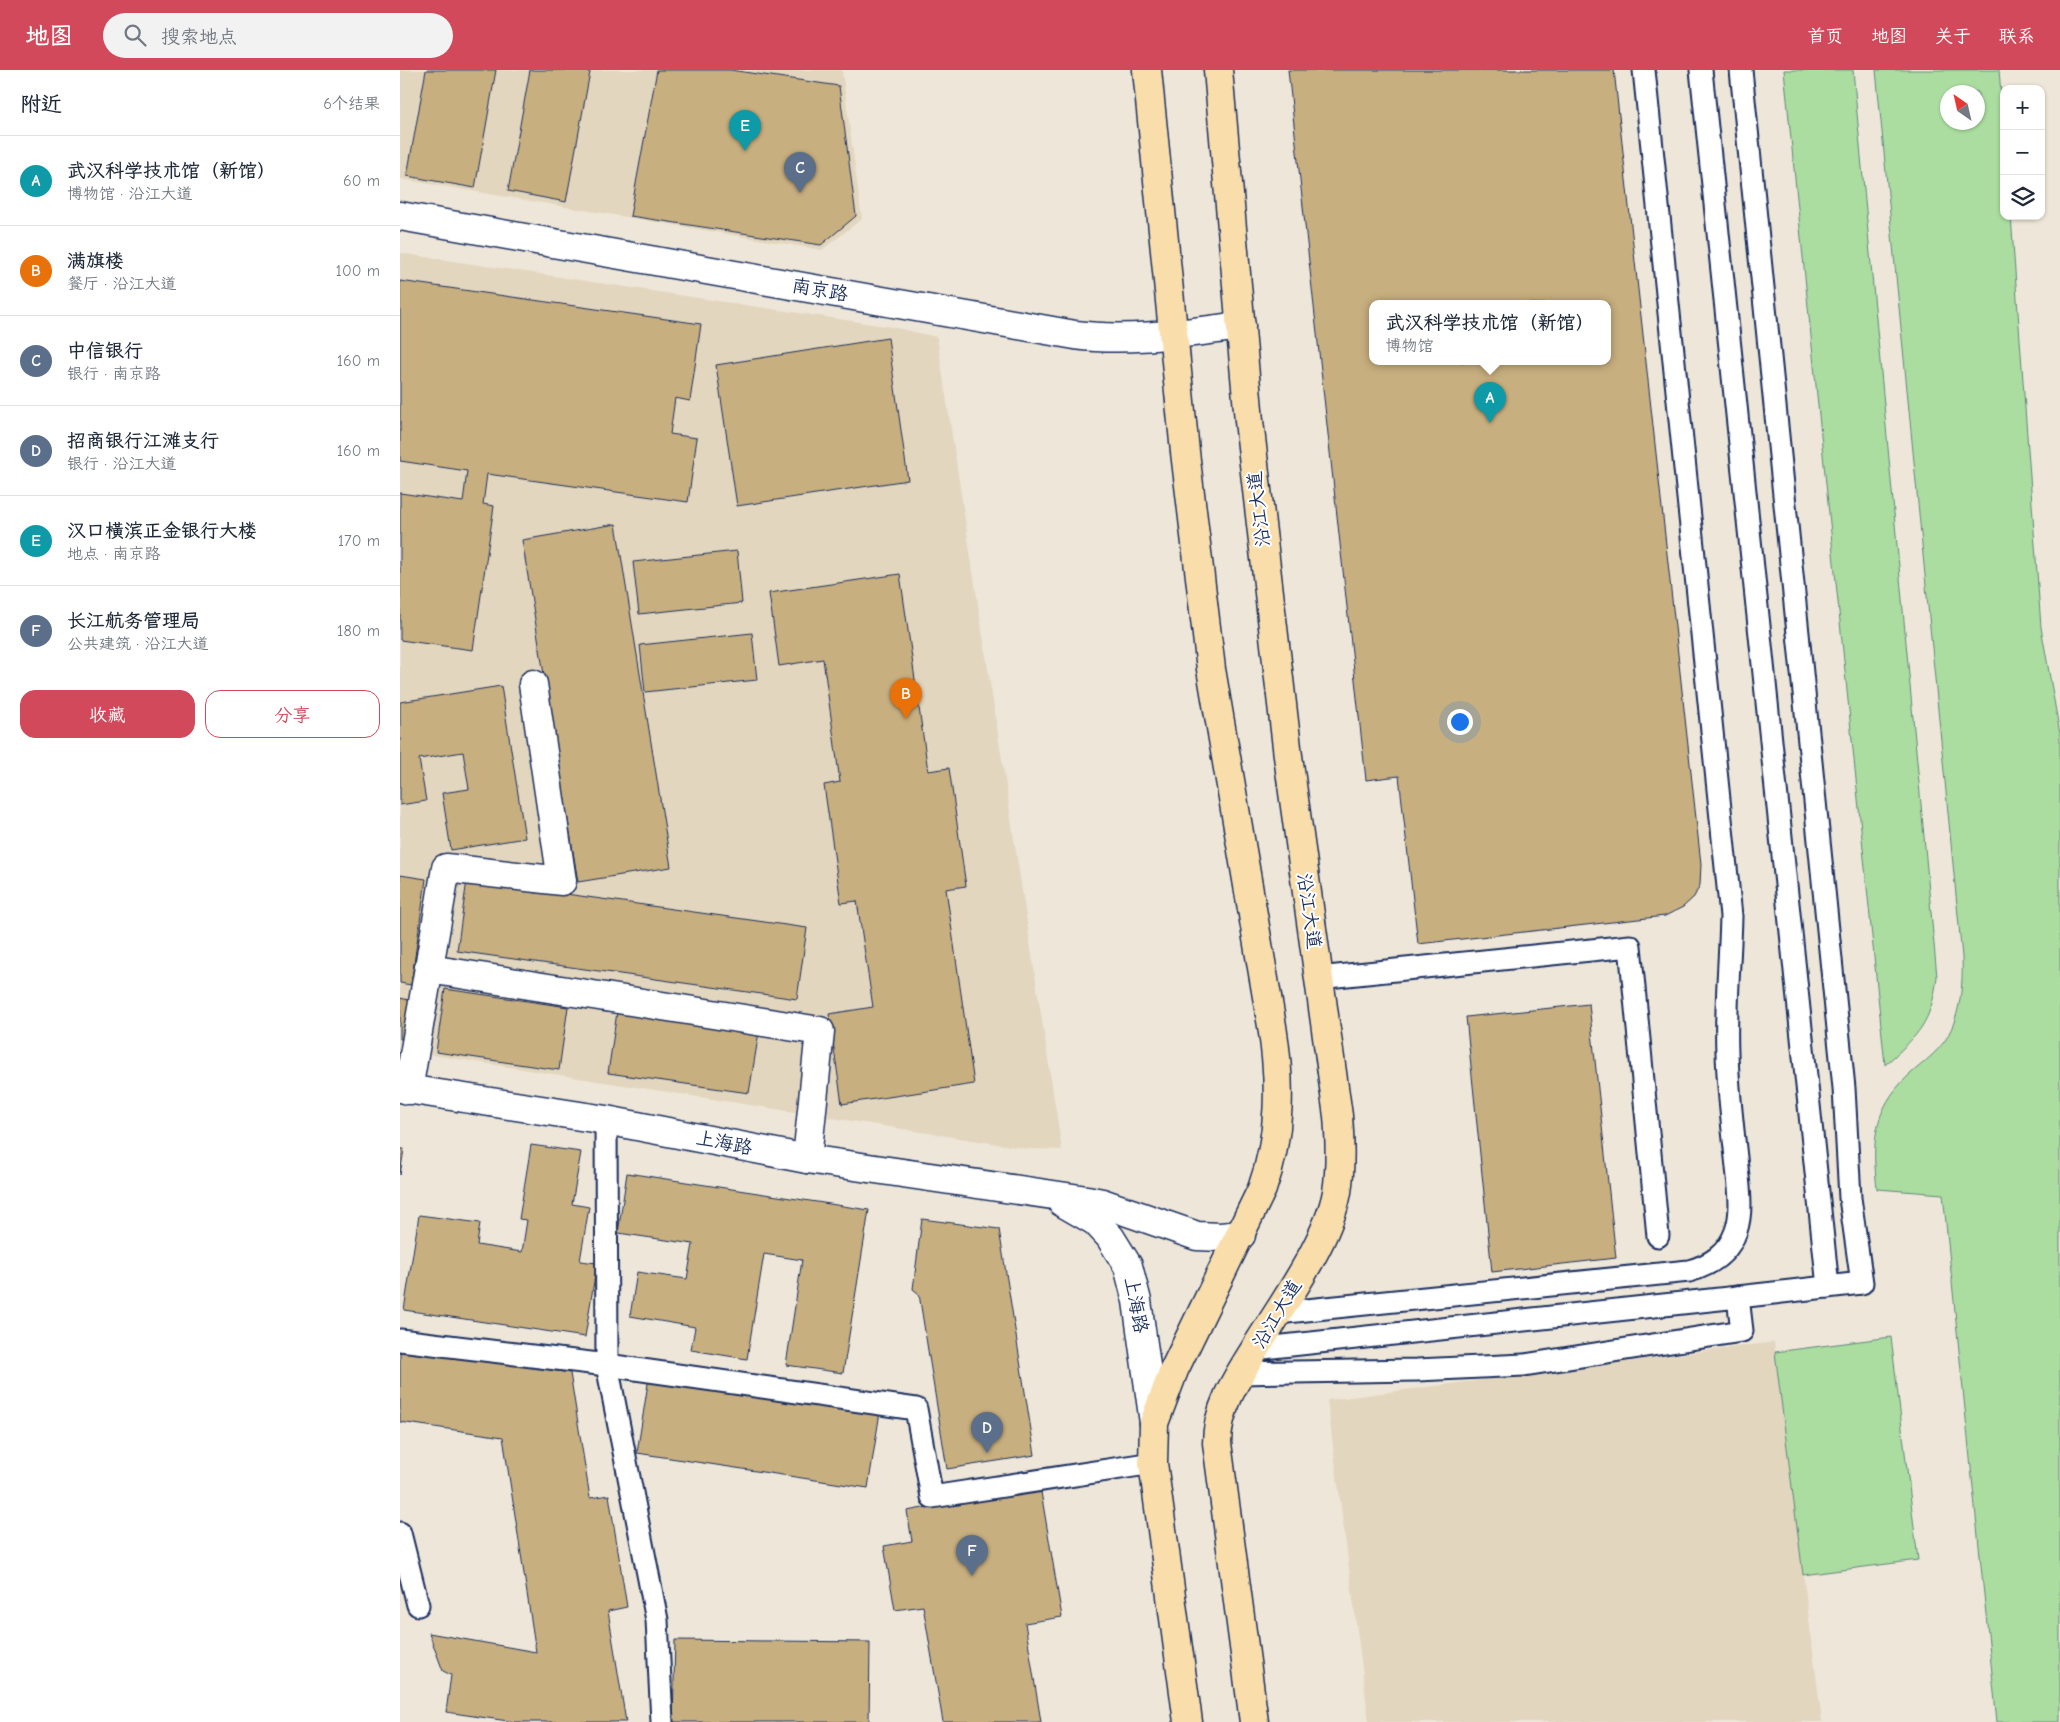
<!DOCTYPE html>
<html lang="zh">
<head>
<meta charset="utf-8">
<style>
  body { margin:0; font-family:"Comic Neue","LXGW WenKai TC",sans-serif; background:#f2f2f3; color:#1f2937 }
  .controls { position:absolute; right:15px; top:15px; display:grid; overflow:hidden; border-radius:10px; box-shadow:0 1px 4px #0004 }
  .controls button { width:45px; height:45px; display:grid; place-items:center; padding:0; border:0; border-bottom:1px solid #e0e1e3; background:#fff; color:#1f2937; font:25px sans-serif }
  .compass { position:absolute; left:1540px; top:15px; width:45px; height:45px; border-radius:50%; background:#fff; box-shadow:0 1px 4px #0004; rotate:326deg }
  .you { position:absolute; left:1059px; top:651px; width:18px; height:18px; margin:-12px; border:4px solid #fff; border-radius:50%; background:#1a73e8; box-shadow:0 0 0 8px #1a73e833 }
  .badge { display:grid; place-items:center; width:32px; height:32px; border-radius:50%; background:#d1495b; color:#fff; font-size:16px; font-weight:700 }
  .pin { position:absolute; translate:-50% -41px; filter:drop-shadow(0 1px 2px #0008) }
  .pin::after { content:''; position:absolute; top:26px; width:18px; height:15px; background:inherit; clip-path:polygon(0 0,100% 0,50% 100%) }
  .popup { position:absolute; left:969px; top:230px; width:242px; height:65px; box-sizing:border-box; display:grid; place-content:center; border-radius:10px; background:#fff; filter:drop-shadow(0 1px 4px #0005); font-size:16px; white-space:nowrap; color:#747a83 }
  .popup b { font-size:19px; color:#1f2937 }
  .popup::after { content:''; position:absolute; left:50%; top:100%; margin-left:-10px; border:10px solid transparent; border-top-color:#fff }
  .list { margin:0; padding:0; list-style:none }
  h2 { display:flex; justify-content:space-between; align-items:center; height:65px; margin:0; padding:0 20px; font-size:21px }
  h2 small { font-size:16px; font-weight:400; color:#747a83 }
  .list li { display:grid; grid-template-columns:32px 1fr auto; gap:15px; align-items:center; box-sizing:border-box; height:90px; padding:0 20px; border-top:1px solid #e0e1e3 }
  .list b { display:block; font-size:19px; white-space:nowrap }
  .list p { margin:0; font-size:16px; white-space:nowrap; color:#747a83 }
  .list em { font-size:16px; font-style:normal; color:#747a83 }
  .actions { display:flex; gap:10px; padding:15px 20px }
  .actions a { flex:1; padding:11px 0; border:1px solid #d1495b; border-radius:15px; text-align:center; font-size:18px; color:#d1495b }
  .actions .main { background:#d1495b; color:#fff }
  .icon { flex:none; width:28px; height:28px; fill:none; stroke:currentColor; stroke-width:2; stroke-linecap:round; stroke-linejoin:round }
  .map { position:relative; flex:none; width:1660px; height:1652px; overflow:hidden }
  header { display:flex; align-items:center; gap:30px; box-sizing:border-box; height:70px; padding:0 25px; background:#d1495b; color:#fff }
  header strong { font-size:24px }
  nav { display:flex; gap:28px; margin-inline-start:auto; font-size:18px }
  .search { width:350px; height:45px; background:#f2f2f3; display:flex; align-items:center; gap:12px; box-sizing:border-box; padding:0 18px; border-radius:28px; color:#747a83; font-size:19px }
  main { display:flex }
  aside { flex:1; background:#fff }
  .map>svg:first-child { display:block }
  .built { fill:#e3d6be }
  .green { fill:#aadd9f; stroke:#62867e; fill-rule:evenodd }
  .building { fill:#c8af7f; stroke:#1b2f5e; fill-rule:evenodd }
  .lines { fill:none; stroke-linecap:round; stroke-linejoin:round }
  .service-casing { stroke:#1b2f5e; stroke-width:25 }
  .minor-casing { stroke:#1b2f5e; stroke-width:31 }
  .tertiary-casing { stroke:#1b2f5e; stroke-width:31 }
  .primary-casing { stroke:#1b2f5e; stroke-width:31 }
  .service { stroke:#fff; stroke-width:21 }
  .minor { stroke:#fff; stroke-width:28 }
  .tertiary { stroke:#fff; stroke-width:28 }
  .primary { stroke:#f9deab; stroke-width:28 }
  .labels { text-anchor:middle; dominant-baseline:central; stroke-width:4; stroke-linejoin:round; paint-order:stroke }
  .street-label { font-size:19px; fill:#1b2f5e; stroke:#fff }
</style>
</head>
<body>
<header>
<strong>地图</strong>
<div class="search"><svg class="icon" aria-label="search" viewBox="0 0 24 24"><circle cx="10" cy="10" r="6"/><path d="M15 15l6 6"/></svg>搜索地点</div>
<nav><a>首页</a><a>地图</a><a>关于</a><a>联系</a></nav>
</header>
<main>
<aside>
<h2>附近<small>6个结果</small></h2>
<ul class="list">
<li><span class="badge" style="background:#0f9aa8">A</span><div><b>武汉科学技术馆（新馆）</b><p>博物馆 · 沿江大道</p></div><em>60 m</em></li>
<li><span class="badge" style="background:#e8710a">B</span><div><b>满旗楼</b><p>餐厅 · 沿江大道</p></div><em>100 m</em></li>
<li><span class="badge" style="background:#5c6f8a">C</span><div><b>中信银行</b><p>银行 · 南京路</p></div><em>160 m</em></li>
<li><span class="badge" style="background:#5c6f8a">D</span><div><b>招商银行江滩支行</b><p>银行 · 沿江大道</p></div><em>160 m</em></li>
<li><span class="badge" style="background:#0f9aa8">E</span><div><b>汉口横滨正金银行大楼</b><p>地点 · 南京路</p></div><em>170 m</em></li>
<li><span class="badge" style="background:#5c6f8a">F</span><div><b>长江航务管理局</b><p>公共建筑 · 沿江大道</p></div><em>180 m</em></li>
</ul>
<div class="actions"><a class="main">收藏</a><a>分享</a></div>
</aside>
<div class="map">
<svg width="1660" height="1652" viewBox="0 0 1660 1652">
  <rect width="100%" height="100%" fill="#eee7d9"/>
  <filter id="ink" filterUnits="userSpaceOnUse"><feTurbulence type="fractalNoise" baseFrequency=".02" numOctaves="2"/><feDisplacementMap in="SourceGraphic" scale="10" xChannelSelector="R" yChannelSelector="G"/><feConvolveMatrix kernelMatrix="1 2 1 2 8 2 1 2 1" color-interpolation-filters="sRGB"/></filter>
  <g filter="url(#ink)">
    <g class="built">
      <polygon points="0,0 442,0 462,149 422,180 0,109"/>
      <polygon points="0,183 492,257 537,267 662,1080 628,1079 0,980"/>
      <polygon points="1374,1272 1422,1652 969,1652 927,1330"/>
    </g>
    <g class="green">
      <path d="M1384 0H1453L1537 907C1531 954 1519 964 1485 995Z"/>
      <path d="M1476 0H1599L1604 60V146H1611L1641 557 1660 664V1652H1597L1543 1124 1477 1119C1472 1074 1472 1040 1508 1006 1521 994 1536 984 1546 969 1561 944 1563 914 1562 887ZM1578 22V52H1548V22Z"/>
      <polygon points="1491,1267 1518,1490 1403,1505 1375,1282"/>
    </g>
    <g class="building">
      <polygon points="26,0 96,0 75,118 7,106"/>
      <polygon points="130,0 179,0 190,2 166,132 108,121"/>
      <polygon points="257,0 330,0 439,16 456,146 421,175 230,146"/>
      <path d="M888 0H1214L1301 794 1300 815 1294 827 1283 837 1265 846 1018 874 999 706 966 710ZM972 234H1208V292H972Z"/>
      <polygon points="0,211 301,254 290,331 275,328 270,364 297,368 288,432 87,404 83,434 94,436 73,580 0,570 0,423 63,432 67,401 0,391"/>
      <polygon points="488,268 508,410 337,436 316,295"/>
      <polygon points="216,454 271,797 178,812 122,470"/>
      <polygon points="337,481 342,533 239,544 233,492"/>
      <polygon points="500,504 528,701 549,698 566,816 546,819 574,1014 442,1034 429,944 473,937 457,831 441,833 424,715 440,712 423,589 379,596 369,523"/>
      <polygon points="352,563 357,610 245,622 240,575"/>
      <polygon points="101,616 125,768 51,780 42,723 69,719 63,682 19,689 26,731 0,735 0,632"/>
      <polygon points="0,805 26,809 11,915 0,913"/>
      <polygon points="67,810 407,858 397,929 57,881"/>
      <polygon points="45,919 168,937 159,1000 36,982"/>
      <polygon points="0,928 9,930 3,969 0,969"/>
      <polygon points="1189,934 1216,1188 1092,1202 1066,947"/>
      <polygon points="217,942 359,962 349,1023 208,1003"/>
      <polygon points="131,1075 181,1082 172,1134 189,1137 180,1191 197,1193 185,1267 4,1240 19,1145 80,1153 77,1175 122,1182 127,1150 119,1149"/>
      <polygon points="0,1079 4,1079 0,1105"/>
      <polygon points="227,1103 469,1140 443,1303 386,1295 402,1190 364,1184 347,1289 291,1280 295,1257 230,1246 237,1202 287,1209 293,1174 218,1163"/>
      <polygon points="522,1149 599,1159 635,1385 547,1399 519,1224 513,1219"/>
      <polygon points="0,1277 170,1303 190,1428 209,1425 227,1537 208,1541 226,1652 115,1652 46,1642 51,1605 43,1601 29,1563 136,1582 103,1367 0,1352"/>
      <polygon points="249,1307 480,1342 468,1418 237,1383"/>
      <polygon points="640,1416 662,1547 625,1553 641,1652 543,1652 523,1536 495,1540 484,1476 512,1471 507,1441"/>
      <polygon points="275,1570 470,1572 469,1652 273,1652"/>
    </g>
    <g class="lines">
      <defs>
        <g id="service">
          <polyline points="1301,0 1428,1217"/>
          <polyline points="918,908 1230,876 1258,1166"/>
          <polyline points="206,1050 207,1295 257,1550 262,1652"/>
          <polyline points="1338,1227 1462,1213 1450,1128 1444,1018 1341,0"/>
          <path d="M877 1243 1289 1201C1311 1195 1328 1184 1336 1161 1343 1141 1339 1118 1337 1097 1333 1059 1328 1021 1327 983 1325 938 1330 891 1331 846L1244 0"/>
          <polyline points="0,1270 207,1295 516,1339 532,1427 753,1393"/>
          <polyline points="840,1303 1017,1300 1124,1295 1342,1261 1338,1227 855,1279"/>
          <polyline points="0,1463 18,1535"/>
        </g>
        <g id="minor">
          <polyline points="29,899 420,961 407,1089"/>
          <polyline points="8,1020 46,798 162,811 133,614"/>
        </g>
        <g id="tertiary">
          <path d="M0 146 675 265C731 272 785 263 841 256"/>
          <polyline points="0,1018 206,1050 407,1089 687,1130 702,1133 797,1166 821,1167 841,1165"/>
          <polyline points="662,1132 695,1151 710,1167 728,1196 737,1231 754,1353"/>
        </g>
        <g id="primary">
          <path d="M747 0 785 382 811 599 872 956C881 1012 881 1066 862 1119L774 1300 754 1353 753 1393 788 1652"/>
          <path d="M818 0 849 351 888 686 938 1046C940 1071 941 1096 937 1122 928 1172 882 1235 855 1279 837 1308 817 1338 817 1373L854 1652"/>
        </g>
      </defs>
      <use href="#service" class="service-casing"/>
      <use href="#minor" class="minor-casing"/>
      <use href="#tertiary" class="tertiary-casing"/>
      <use href="#primary" class="primary-casing"/>
      <use href="#service" class="service"/>
      <use href="#minor" class="minor"/>
      <use href="#tertiary" class="tertiary"/>
      <use href="#primary" class="primary"/>
    </g>
  </g>
  <g class="labels">
    <g class="street-label">
      <text transform="translate(420 220) rotate(10)">南京路</text>
      <text transform="translate(859 439) rotate(-97)">沿江大道</text>
      <text transform="translate(909 841) rotate(82)">沿江大道</text>
      <text transform="translate(324 1073) rotate(11)">上海路</text>
      <text transform="translate(736 1235) rotate(79)">上海路</text>
      <text transform="translate(877 1244) rotate(-59)">沿江大道</text>
    </g>
  </g>
</svg>
<div class="controls">
<button>+</button>
<button>−</button>
<button><svg class="icon" aria-label="layers" viewBox="0 0 24 24"><path d="M12 4l9 5-9 5-9-5zM3 14l9 5 9-5"/></svg></button>
</div>
<svg class="compass" viewBox="-18 -18 36 36"><path d="M0-13l5 13h-10z" fill="#e53935"/><path d="M0 13l5-13h-10z" fill="#747a83"/></svg>
<div class="you"></div>
<div class="pin badge" style="left:1090px;top:353px;background:#0f9aa8">A</div>
<div class="popup"><b>武汉科学技术馆（新馆）</b>博物馆</div>
<div class="pin badge" style="left:506px;top:649px;background:#e8710a">B</div>
<div class="pin badge" style="left:400px;top:123px;background:#5c6f8a">C</div>
<div class="pin badge" style="left:587px;top:1383px;background:#5c6f8a">D</div>
<div class="pin badge" style="left:345px;top:81px;background:#0f9aa8">E</div>
<div class="pin badge" style="left:572px;top:1506px;background:#5c6f8a">F</div>
</div>
</main>
</body>
</html>
